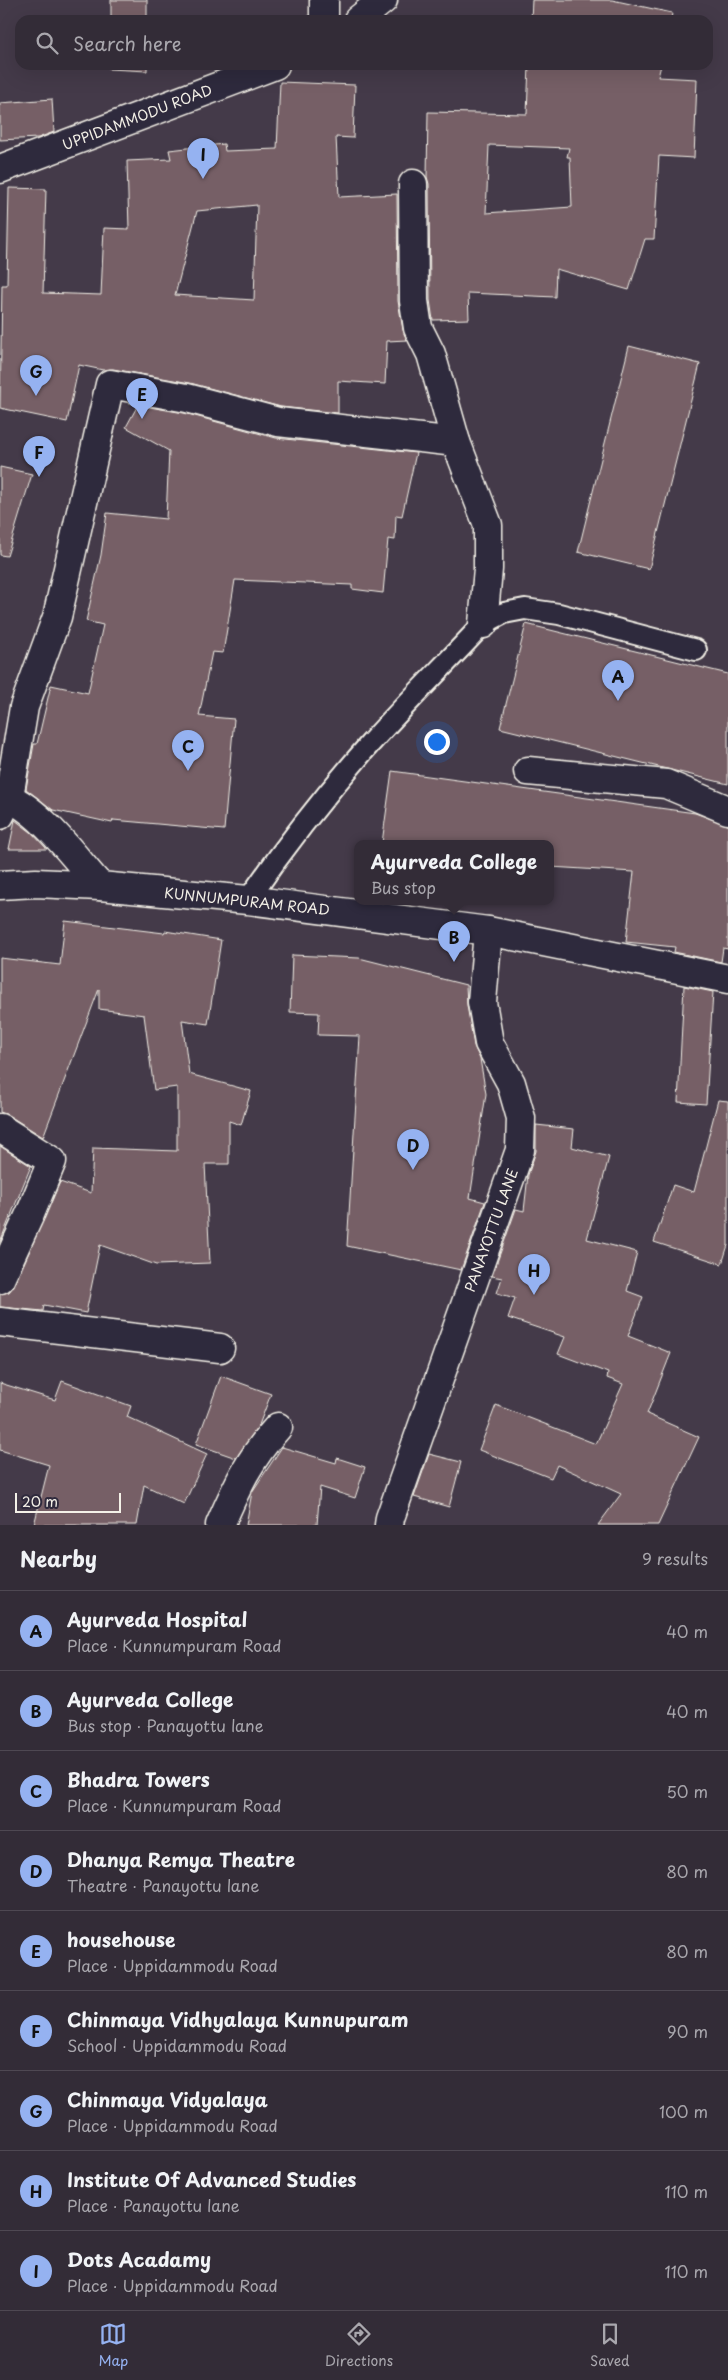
<!DOCTYPE html>
<html lang="en">
<head>
<meta charset="utf-8">
<style>
  body { margin:0; font-family:"Playpen Sans",sans-serif; background:#3b343f; color:#f1f3f6 }
  .scale { position:absolute; left:15px; bottom:12px; width:106px; box-sizing:border-box; padding-left:5px; border:2px solid #f4f1e8; border-top:0; font-size:14px; line-height:18px; white-space:nowrap; color:#f4f1e8; -webkit-text-stroke:4px #2f2a3d; paint-order:stroke }
  .you { position:absolute; left:436px; top:741px; width:18px; height:18px; margin:-12px; border:4px solid #fff; border-radius:50%; background:#1a73e8; box-shadow:0 0 0 8px #1a73e833 }
  .badge { display:grid; place-items:center; width:32px; height:32px; border-radius:50%; background:#95b2f1; color:#111; font-size:16px; font-weight:700 }
  .pin { position:absolute; translate:-50% -41px; filter:drop-shadow(0 1px 2px #0008) }
  .pin::after { content:''; position:absolute; top:26px; width:18px; height:15px; background:inherit; clip-path:polygon(0 0,100% 0,50% 100%) }
  .popup { position:absolute; left:354px; top:840px; width:200px; height:65px; box-sizing:border-box; display:grid; place-content:center; border-radius:10px; background:#332c37; filter:drop-shadow(0 1px 4px #0005); font-size:16px; white-space:nowrap; color:#a9a7ad }
  .popup b { font-size:19px; color:#f1f3f6 }
  .popup::after { content:''; position:absolute; left:50%; top:100%; margin-left:-10px; border:10px solid transparent; border-top-color:#332c37 }
  .list { margin:0; padding:0; list-style:none }
  h2 { display:flex; justify-content:space-between; align-items:center; height:65px; margin:0; padding:0 20px; font-size:21px }
  h2 small { font-size:16px; font-weight:400; color:#a9a7ad }
  .list li { display:grid; grid-template-columns:32px 1fr auto; gap:15px; align-items:center; box-sizing:border-box; height:80px; padding:0 20px; border-top:1px solid #4e4852 }
  .list b { display:block; font-size:19px; white-space:nowrap }
  .list p { margin:0; font-size:16px; white-space:nowrap; color:#a9a7ad }
  .list em { font-size:16px; font-style:normal; color:#a9a7ad }
  .icon { flex:none; width:28px; height:28px; fill:none; stroke:currentColor; stroke-width:2; stroke-linecap:round; stroke-linejoin:round }
  .map { position:relative; flex:none; width:728px; height:1525px; overflow:hidden }
  .search { position:absolute; background:#332c37; box-shadow:0 5px 20px #0002; left:15px; right:15px; top:15px; height:55px; display:flex; align-items:center; gap:12px; box-sizing:border-box; padding:0 18px; border-radius:15px; color:#a9a7ad; font-size:19px }
  .sheet { height:785px; background:#332c37 }
  nav { display:flex; justify-content:space-around; align-items:center; box-sizing:border-box; height:70px; border-top:1px solid #4e4852; background:#332c37; font-size:14px; color:#a9a7ad }
  nav a { display:grid; justify-items:center; gap:2px }
  nav .on { color:#95b2f1 }
  .map>svg:first-child { display:block }
  .building { fill:#765f66; stroke:#f4f1e8; fill-rule:evenodd }
  .lines { fill:none; stroke-linecap:round; stroke-linejoin:round }
  .lane-casing { stroke:#f4f1e8; stroke-width:24 }
  .street-casing { stroke:#f4f1e8; stroke-width:31 }
  .secondary-casing { stroke:#f4f1e8; stroke-width:31 }
  .lane { stroke:#2f2a3d; stroke-width:20 }
  .street { stroke:#2f2a3d; stroke-width:28 }
  .secondary { stroke:#2f2a3d; stroke-width:28 }
  .labels { text-anchor:middle; dominant-baseline:central; stroke-width:4; stroke-linejoin:round; paint-order:stroke }
  .street-label { font-size:14px; fill:#f4f1e8; stroke:#2f2a3d }
</style>
</head>
<body>
<div class="map">
<svg width="728" height="1525" viewBox="0 0 728 1525">
  <rect width="100%" height="100%" fill="#443a49"/>
  <filter id="ink" filterUnits="userSpaceOnUse"><feTurbulence type="fractalNoise" baseFrequency=".02" numOctaves="2"/><feDisplacementMap in="SourceGraphic" scale="10" xChannelSelector="R" yChannelSelector="G"/><feConvolveMatrix kernelMatrix="1 2 1 2 8 2 1 2 1" color-interpolation-filters="sRGB"/></filter>
  <g filter="url(#ink)">
    <g class="building">
      <rect x="111" y="0" width="36" height="20"/>
      <polygon points="532,0 612,0 672,13 671,20 531,20"/>
      <polygon points="109,65 147,65 147,71 109,69"/>
      <path d="M529 65H661L658 77 697 79 694 158 659 156 654 239H645L629 290 556 269 555 297 468 293 469 319 433 320 430 300 429 184 427 177 428 112 527 114ZM489 145 569 148 567 157H570L572 207 486 213Z"/>
      <path d="M280 82 355 85 353 138 336 137 339 197 397 194 398 301 403 330 407 340 387 341 385 384 338 381V413L281 407 190 383 113 369 103 370 79 365 67 422 0 408 2 285H7L9 188 46 189 43 293 101 295 104 228 129 229 127 161 171 159 169 150 224 144 225 151 277 149ZM257 205 254 300 175 295 197 211Z"/>
      <polygon points="52,99 54,132 38,138 0,140 0,103"/>
      <polygon points="629,346 700,364 649,569 578,552"/>
      <polygon points="138,405 184,413 276,438 416,453 402,516 396,515 395,540 388,539 383,593 352,589 352,585 235,580 223,653 212,652 199,716 234,719 224,830 113,820 112,823 53,810 26,789 34,744 37,744 51,685 88,693 103,625 86,621 101,555 107,513 166,519 169,451 126,427"/>
      <polygon points="0,467 32,474 7,556 0,555"/>
      <polygon points="526,624 728,674 728,784 500,728"/>
      <polygon points="392,771 695,813 728,825 728,949 723,948 721,962 674,952 675,947 626,942 634,872 550,867 550,843 382,843"/>
      <polygon points="15,820 31,832 47,849 9,849"/>
      <polygon points="65,921 164,933 165,931 221,940 208,1024 182,1020 189,1074 251,1091 241,1125 229,1121 229,1164 205,1164 210,1263 156,1265 100,1245 86,1313 44,1305 43,1311 0,1307 0,1294 9,1292 14,1286 60,1182 91,1193 93,1148 177,1151 177,1087 154,1090 144,1015 99,1009 99,989 43,1137 8,1115 0,1112 0,958 60,965"/>
      <polygon points="292,955 359,958 466,985 467,1005 474,1046 480,1059 486,1094 470,1198 485,1202 461,1270 347,1246 360,1036 318,1035 319,1013 290,1012"/>
      <polygon points="684,986 713,992 706,1104 678,1102"/>
      <polygon points="718,1100 728,1101 728,1245 722,1264 654,1242 673,1185 694,1192"/>
      <polygon points="536,1125 574,1129 572,1147 609,1157 587,1239 637,1252 627,1291 643,1297 628,1336 671,1353 647,1414 699,1437 658,1525 598,1525 621,1494 557,1465 551,1478 479,1450 496,1405 596,1444 623,1384 607,1378 608,1373 558,1354 565,1337 508,1318 515,1298 497,1293 502,1278 492,1276 516,1209 524,1211 528,1175 536,1151"/>
      <polygon points="0,1146 31,1166 0,1242"/>
      <polygon points="221,1376 271,1394 259,1425 236,1458 196,1444"/>
      <polygon points="62,1381 131,1406 127,1417 207,1454 184,1504 144,1485 137,1525 34,1525 49,1465 0,1450 0,1383 55,1400"/>
      <polygon points="282,1447 336,1463 337,1458 365,1467 355,1498 320,1487 317,1525 246,1525 252,1492"/>
      <polygon points="429,1454 461,1462 449,1507 414,1497"/>
    </g>
    <g class="lines">
      <defs>
        <path id="lane" d="M248 900C285 846 325 795 368 746 405 704 445 665 483 624L504 613 525 609 559 614 696 650"/>
        <g id="street">
          <polyline points="324,0 324,20"/>
          <polyline points="413,184 414,301 418,328 431,354 456,442 488,525 488,569 483,624"/>
          <polyline points="528,771 666,784 728,810"/>
          <path d="M0 794C39 807 73 856 100 886"/>
          <polyline points="0,815 9,797 24,707 57,617 110,384 187,398 278,422 456,442"/>
          <polyline points="0,1128 52,1161 31,1212 0,1279"/>
          <polyline points="0,1322 220,1348"/>
          <path d="M220 1525C237 1486 249 1459 278 1427"/>
          <polyline points="389,1525 390,1518 520,1150 521,1118 511,1083 489,1043 482,1002 488,931"/>
        </g>
        <g id="secondary">
          <polyline points="358,20 383,0"/>
          <polyline points="0,169 275,65"/>
          <polyline points="0,885 36,883 100,886 248,900 488,931 728,979"/>
        </g>
      </defs>
      <use href="#lane" class="lane-casing"/>
      <use href="#street" class="street-casing"/>
      <use href="#secondary" class="secondary-casing"/>
      <use href="#lane" class="lane"/>
      <use href="#street" class="street"/>
      <use href="#secondary" class="secondary"/>
    </g>
  </g>
  <g class="labels">
    <g class="street-label">
      <text transform="translate(137 117) rotate(-21)">UPPIDAMMODU ROAD</text>
      <text transform="translate(247 901) rotate(6)">KUNNUMPURAM ROAD</text>
      <text transform="translate(491 1230) rotate(-70)">PANAYOTTU LANE</text>
    </g>
  </g>
</svg>
<div class="scale">20 m</div>
<div class="you"></div>
<div class="pin badge" style="left:618px;top:701px">A</div>
<div class="pin badge" style="left:454px;top:962px">B</div>
<div class="popup"><b>Ayurveda College</b>Bus stop</div>
<div class="pin badge" style="left:188px;top:771px">C</div>
<div class="pin badge" style="left:413px;top:1170px">D</div>
<div class="pin badge" style="left:142px;top:419px">E</div>
<div class="pin badge" style="left:39px;top:477px">F</div>
<div class="pin badge" style="left:36px;top:396px">G</div>
<div class="pin badge" style="left:534px;top:1295px">H</div>
<div class="pin badge" style="left:203px;top:179px">I</div>
<div class="search"><svg class="icon" aria-label="search" viewBox="0 0 24 24"><circle cx="10" cy="10" r="6"/><path d="M15 15l6 6"/></svg>Search here</div>
</div>
<section class="sheet">
<h2>Nearby<small>9 results</small></h2>
<ul class="list">
<li><span class="badge">A</span><div><b>Ayurveda Hospital</b><p>Place · Kunnumpuram Road</p></div><em>40 m</em></li>
<li><span class="badge">B</span><div><b>Ayurveda College</b><p>Bus stop · Panayottu lane</p></div><em>40 m</em></li>
<li><span class="badge">C</span><div><b>Bhadra Towers</b><p>Place · Kunnumpuram Road</p></div><em>50 m</em></li>
<li><span class="badge">D</span><div><b>Dhanya Remya Theatre</b><p>Theatre · Panayottu lane</p></div><em>80 m</em></li>
<li><span class="badge">E</span><div><b>househouse</b><p>Place · Uppidammodu Road</p></div><em>80 m</em></li>
<li><span class="badge">F</span><div><b>Chinmaya Vidhyalaya Kunnupuram</b><p>School · Uppidammodu Road</p></div><em>90 m</em></li>
<li><span class="badge">G</span><div><b>Chinmaya Vidyalaya</b><p>Place · Uppidammodu Road</p></div><em>100 m</em></li>
<li><span class="badge">H</span><div><b>Institute Of Advanced Studies</b><p>Place · Panayottu lane</p></div><em>110 m</em></li>
<li><span class="badge">I</span><div><b>Dots Acadamy</b><p>Place · Uppidammodu Road</p></div><em>110 m</em></li>
</ul>
</section>
<nav>
<a class="on"><svg class="icon" aria-label="map" viewBox="0 0 24 24"><path d="M3 6l6-2 6 2 6-2v14l-6 2-6-2-6 2zM9 4v14M15 6v14"/></svg>Map</a>
<a><svg class="icon" aria-label="directions" viewBox="0 0 24 24"><path d="M12 3l9 9-9 9-9-9zM9 14v-3h6M13 9l2 2-2 2"/></svg>Directions</a>
<a><svg class="icon" aria-label="saved" viewBox="0 0 24 24"><path d="M7 4h10v16l-5-4-5 4z"/></svg>Saved</a>
</nav>
</body>
</html>
